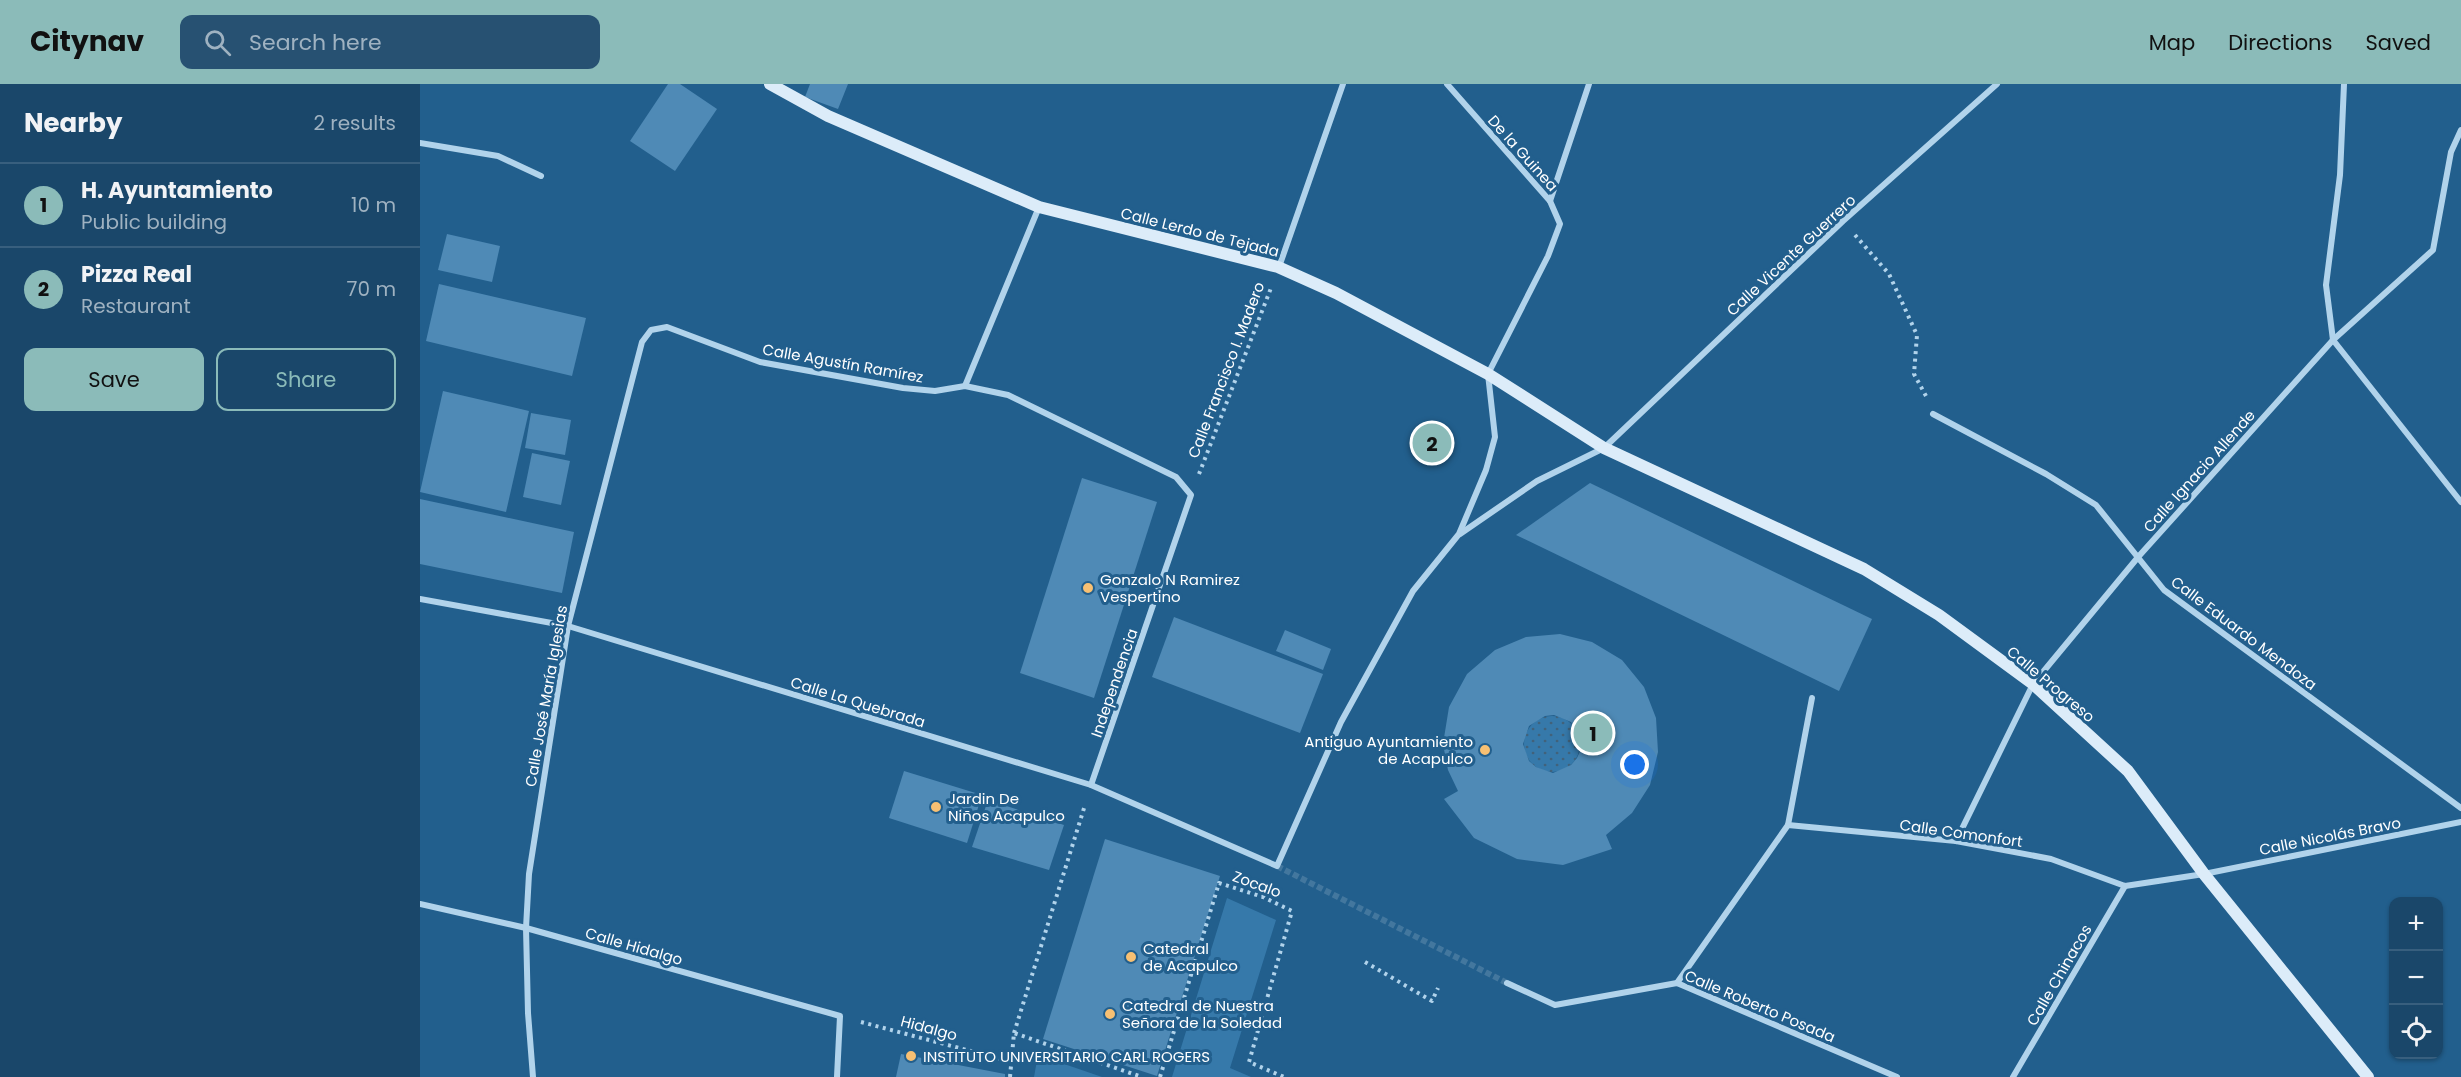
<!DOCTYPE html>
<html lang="en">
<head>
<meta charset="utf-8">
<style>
  body { margin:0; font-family:Poppins,sans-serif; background:#275172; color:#f1f3f6 }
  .controls { position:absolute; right:18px; bottom:18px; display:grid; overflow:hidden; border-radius:12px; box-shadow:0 2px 4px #0004 }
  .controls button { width:54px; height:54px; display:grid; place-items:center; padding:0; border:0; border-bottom:2px solid #385f7e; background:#1a476a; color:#f1f3f6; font:30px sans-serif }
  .you { position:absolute; left:1215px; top:681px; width:21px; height:21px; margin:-15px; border:4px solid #fff; border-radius:50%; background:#1a73e8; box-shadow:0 0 0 9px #1a73e833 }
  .badge { display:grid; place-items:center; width:39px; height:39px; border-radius:50%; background:#8bbbb9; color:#111; font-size:20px; font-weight:700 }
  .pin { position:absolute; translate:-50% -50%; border:3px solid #fff; box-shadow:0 2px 6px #0006 }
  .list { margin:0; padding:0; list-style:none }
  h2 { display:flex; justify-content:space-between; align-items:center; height:78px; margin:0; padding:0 24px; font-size:26px }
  h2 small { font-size:20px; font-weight:400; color:#9fb2c1 }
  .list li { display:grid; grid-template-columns:39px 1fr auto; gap:18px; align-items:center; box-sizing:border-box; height:84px; padding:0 24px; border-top:2px solid #385f7e }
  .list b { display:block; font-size:22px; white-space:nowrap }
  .list p { margin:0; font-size:20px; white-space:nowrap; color:#9fb2c1 }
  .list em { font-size:20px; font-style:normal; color:#9fb2c1 }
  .actions { display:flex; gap:12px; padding:18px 24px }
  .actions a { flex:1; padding:14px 0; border:2px solid #8bbbb9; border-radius:12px; text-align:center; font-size:21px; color:#8bbbb9 }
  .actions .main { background:#8bbbb9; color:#111 }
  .icon { flex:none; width:33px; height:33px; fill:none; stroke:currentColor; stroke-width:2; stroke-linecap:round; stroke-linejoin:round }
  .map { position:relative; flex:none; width:2041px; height:993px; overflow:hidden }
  header { display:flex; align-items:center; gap:36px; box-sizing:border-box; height:84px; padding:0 30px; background:#8bbbb9; color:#111 }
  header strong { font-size:28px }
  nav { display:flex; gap:33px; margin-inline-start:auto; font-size:21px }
  .search { width:420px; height:54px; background:#275172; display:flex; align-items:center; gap:15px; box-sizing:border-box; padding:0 21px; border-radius:12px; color:#9fb2c1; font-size:22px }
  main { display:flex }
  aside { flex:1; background:#1a476a }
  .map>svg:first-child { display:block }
  .grass { fill:url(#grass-dots) }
  .park { fill:#3679aa }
  .building { fill:#4f8ab6; fill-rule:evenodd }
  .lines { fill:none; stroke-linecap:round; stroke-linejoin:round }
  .street-tunnel { stroke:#43779e; stroke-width:6; stroke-dasharray:6 3; stroke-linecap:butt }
  .path { stroke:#b1d3eb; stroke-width:4; stroke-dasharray:3 4.5; stroke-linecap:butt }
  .street { stroke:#b1d3eb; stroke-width:6 }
  .secondary { stroke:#dcecf9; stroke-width:12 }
  .poi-dot { fill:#f7c073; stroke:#225f8d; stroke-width:2 }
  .labels { text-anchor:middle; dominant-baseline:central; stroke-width:6; stroke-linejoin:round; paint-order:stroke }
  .street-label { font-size:15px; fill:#fff; stroke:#225f8d }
  .poi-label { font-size:15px; fill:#fff; stroke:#225f8d; text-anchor:start }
</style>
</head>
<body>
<header>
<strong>Citynav</strong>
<div class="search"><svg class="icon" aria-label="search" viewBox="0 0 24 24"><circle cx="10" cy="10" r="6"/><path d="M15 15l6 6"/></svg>Search here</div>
<nav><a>Map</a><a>Directions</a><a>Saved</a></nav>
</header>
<main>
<aside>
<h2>Nearby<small>2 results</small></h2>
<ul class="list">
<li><span class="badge">1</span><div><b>H. Ayuntamiento</b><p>Public building</p></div><em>10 m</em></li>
<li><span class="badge">2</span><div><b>Pizza Real</b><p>Restaurant</p></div><em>70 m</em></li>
</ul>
<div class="actions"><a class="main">Save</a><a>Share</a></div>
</aside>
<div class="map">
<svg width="2041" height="993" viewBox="0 0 2041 993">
  <defs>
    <pattern id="grass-dots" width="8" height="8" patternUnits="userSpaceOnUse" patternTransform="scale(1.5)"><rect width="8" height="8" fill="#3679aa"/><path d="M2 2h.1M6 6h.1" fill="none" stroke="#41627b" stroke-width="1.8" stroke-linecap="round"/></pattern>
  </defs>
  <rect width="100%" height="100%" fill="#225f8d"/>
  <circle class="grass" cx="1132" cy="660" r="28"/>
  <g class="park">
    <polygon points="807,814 856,836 810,984 831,993 752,993"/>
    <polygon points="618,971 682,993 614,993"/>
  </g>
  <g class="building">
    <polygon points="248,0 260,0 297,25 255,87 210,57"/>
    <polygon points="390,0 428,0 418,25 385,13"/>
    <polygon points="27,150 80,162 72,198 18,186"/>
    <polygon points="19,200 166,234 152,292 6,257"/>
    <polygon points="23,307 109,327 86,428 0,408"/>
    <polygon points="111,329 151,336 145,371 105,364"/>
    <polygon points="112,369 150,377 141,421 103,413"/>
    <polygon points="662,394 737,418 674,614 600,589"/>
    <polygon points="1170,399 1452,535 1419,607 1096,451"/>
    <polygon points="0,415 154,448 142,509 0,480"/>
    <polygon points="754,533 903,590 880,649 732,593"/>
    <polygon points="865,546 911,565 903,586 856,567"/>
    <path d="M1140 550 1172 558 1202 576 1224 603 1236 634 1238 668 1230 701 1212 729 1186 751 1192 765 1143 781 1097 775 1054 754 1024 715 1038 707 1028 686 1023 660 1029 623 1047 590 1075 566 1106 553ZM1134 631 1151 638 1161 655V665L1157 674 1151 681 1133 689 1116 683 1109 677 1103 660 1109 642 1125 632Z"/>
    <polygon points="484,687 562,711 547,759 469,734"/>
    <polygon points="568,716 644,741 629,786 552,763"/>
    <polygon points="685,755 800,792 737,992 623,955"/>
    <polygon points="481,970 585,990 585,993 476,993"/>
  </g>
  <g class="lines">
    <polyline class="street-tunnel" points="857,782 1087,899"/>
    <g class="path">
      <polyline points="1435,151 1469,190 1497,251 1494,290 1506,312"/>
      <polyline points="779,390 851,204"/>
      <polyline points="843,813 849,799"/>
      <polyline points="945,878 1012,917 1018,904"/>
      <polyline points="441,938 592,978"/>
      <polyline points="594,949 665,721"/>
      <polyline points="590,993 594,949 722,993"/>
      <polyline points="740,993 799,799 843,813 872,827 829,978 864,993"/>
    </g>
    <g class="street">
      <polyline points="0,59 78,72 121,92"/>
      <polyline points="1130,117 1169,0"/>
      <polyline points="859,183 923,0"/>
      <polyline points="1913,256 1906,201 1920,91 1924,0"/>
      <polyline points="1913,256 2041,418"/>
      <polyline points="545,302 619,123"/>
      <polyline points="1513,330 1626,390 1676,421 1744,506 2041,724"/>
      <polyline points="1040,450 1117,397 1184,364 1423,137 1577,0"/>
      <polyline points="0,515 148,542 671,701 857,782 921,638 993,507 1039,450 1066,386 1075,353 1068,290 1128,172 1140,140 1130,117 1027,0"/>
      <polyline points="1368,741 1536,757 1631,775 1705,802 1784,790 2041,738"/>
      <polyline points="1536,757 1613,600 1719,472 1913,256 2013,166 2031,68 2041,46"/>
      <polyline points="0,820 106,844 420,932 417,993"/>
      <polyline points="1087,899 1135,921 1257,899 1477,993"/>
      <polyline points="1257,899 1368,741 1392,614"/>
      <polyline points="113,993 108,929 106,844 109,790 148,542 222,258 231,246 247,243 340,278 483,304 515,307 545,302 588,311 756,393 771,411 671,701"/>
      <polyline points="1593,993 1705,802"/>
    </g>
    <polyline class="secondary" points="350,0 408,32 619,123 858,183 916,209 1068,290 1184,364 1444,485 1519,531 1613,600 1708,687 1784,790 1948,993"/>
  </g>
  <g class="poi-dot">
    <circle cx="668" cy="504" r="6"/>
    <circle cx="1065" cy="666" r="6"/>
    <circle cx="516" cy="723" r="6"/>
    <circle cx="711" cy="873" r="6"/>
    <circle cx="690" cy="930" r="6"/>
    <circle cx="491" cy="972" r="6"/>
  </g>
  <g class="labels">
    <g class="street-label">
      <text transform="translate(1103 69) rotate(48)">De la Guinea</text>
      <text transform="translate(780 148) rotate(14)">Calle Lerdo de Tejada</text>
      <text transform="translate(1371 171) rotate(-43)">Calle Vicente Guerrero</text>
      <text transform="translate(423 279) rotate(10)">Calle Agustín Ramírez</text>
      <text transform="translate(806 286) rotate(-69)">Calle Francisco I. Madero</text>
      <text transform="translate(1779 387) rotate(-48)">Calle Ignacio Allende</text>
      <text transform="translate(1824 549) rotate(37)">Calle Eduardo Mendoza</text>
      <text transform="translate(694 599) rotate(-71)">Independencia</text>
      <text transform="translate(1631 600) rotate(40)">Calle Progreso</text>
      <text transform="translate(126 612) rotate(-80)">Calle José María Iglesias</text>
      <text transform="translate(438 618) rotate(17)">Calle La Quebrada</text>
      <text transform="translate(1541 749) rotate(8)">Calle Comonfort</text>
      <text transform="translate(1910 752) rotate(-11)">Calle Nicolás Bravo</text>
      <text transform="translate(837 800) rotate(20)">Zocalo</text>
      <text transform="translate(214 862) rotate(16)">Calle Hidalgo</text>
      <text transform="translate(1639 891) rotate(-60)">Calle Chinacos</text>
      <text transform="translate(1340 922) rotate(23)">Calle Roberto Posada</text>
      <text transform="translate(509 944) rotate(15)">Hidalgo</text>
    </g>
    <g class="poi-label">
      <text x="680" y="495">Gonzalo N Ramirez<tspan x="680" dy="17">Vespertino</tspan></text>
      <text x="1053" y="657" text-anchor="end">Antiguo Ayuntamiento<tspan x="1053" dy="17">de Acapulco</tspan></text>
      <text x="528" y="714">Jardin De<tspan x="528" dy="17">Niños Acapulco</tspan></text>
      <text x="723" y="864">Catedral<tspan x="723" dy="17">de Acapulco</tspan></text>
      <text x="702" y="921">Catedral de Nuestra<tspan x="702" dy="17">Señora de la Soledad</tspan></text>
      <text x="503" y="972">INSTITUTO UNIVERSITARIO CARL ROGERS</text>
    </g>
  </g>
</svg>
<div class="controls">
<button>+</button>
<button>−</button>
<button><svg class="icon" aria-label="locate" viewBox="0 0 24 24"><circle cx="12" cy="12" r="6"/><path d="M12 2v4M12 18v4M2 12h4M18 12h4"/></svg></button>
</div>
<div class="you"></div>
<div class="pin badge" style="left:1173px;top:649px">1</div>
<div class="pin badge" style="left:1012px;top:359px">2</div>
</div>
</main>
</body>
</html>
